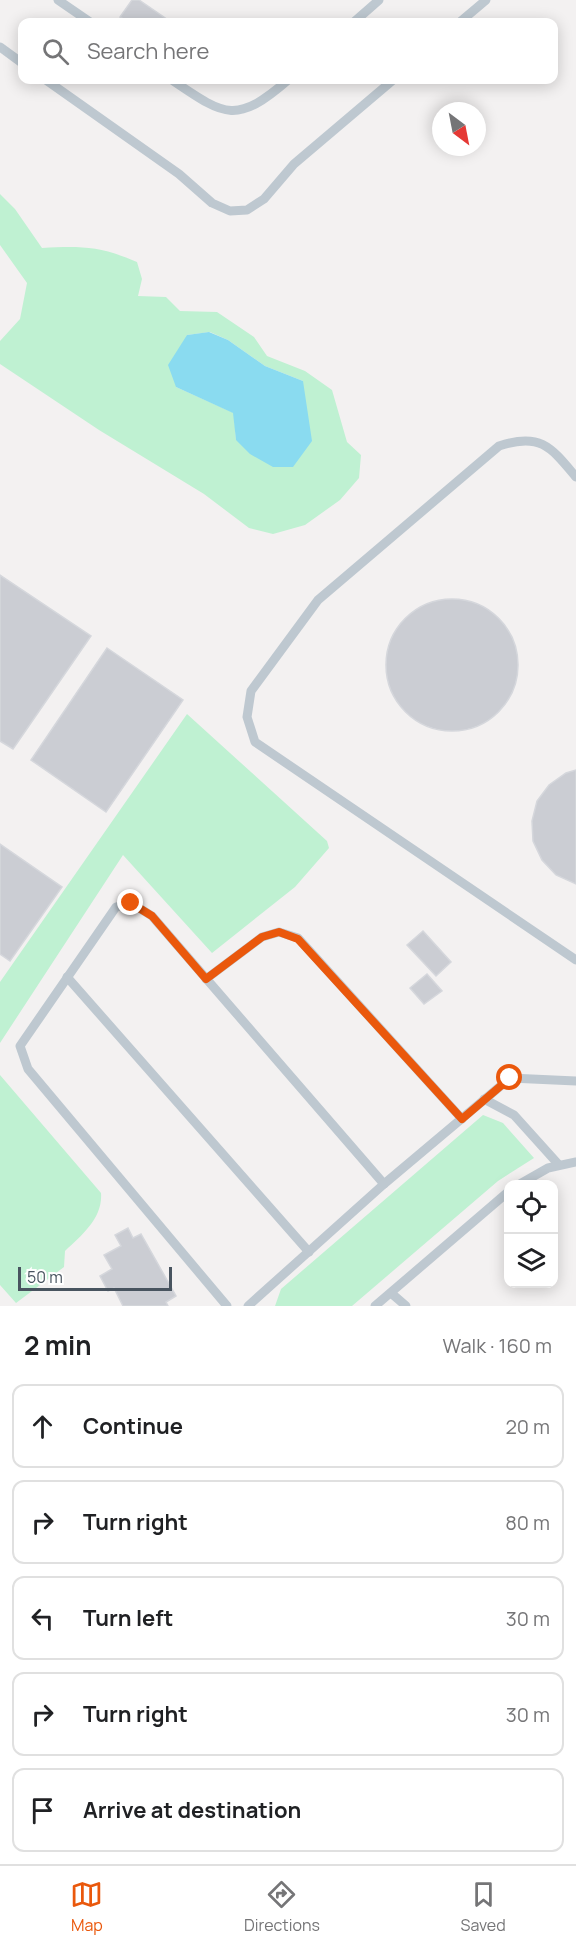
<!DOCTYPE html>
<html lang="en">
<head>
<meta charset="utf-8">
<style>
  body { margin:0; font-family:Manrope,sans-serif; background:#f2f2f2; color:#202124 }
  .controls { position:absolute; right:18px; bottom:18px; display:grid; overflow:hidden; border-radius:12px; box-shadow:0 3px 15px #0003 }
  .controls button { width:54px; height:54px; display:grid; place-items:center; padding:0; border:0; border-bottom:2px solid #e0e0e0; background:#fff; color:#202124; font:30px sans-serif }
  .compass { position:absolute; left:432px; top:102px; width:54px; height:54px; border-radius:50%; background:#fff; box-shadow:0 3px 15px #0003; rotate:148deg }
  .scale { position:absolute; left:18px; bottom:15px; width:154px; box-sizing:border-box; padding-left:6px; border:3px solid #48545f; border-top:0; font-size:16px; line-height:21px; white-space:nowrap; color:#48545f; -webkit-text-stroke:4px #fff; paint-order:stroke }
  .stop { position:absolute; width:18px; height:18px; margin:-14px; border:4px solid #ea580c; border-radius:50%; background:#fff }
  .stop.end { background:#ea580c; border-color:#fff; box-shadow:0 2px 6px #0008 }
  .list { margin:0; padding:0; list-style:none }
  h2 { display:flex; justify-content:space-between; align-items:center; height:78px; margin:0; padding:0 24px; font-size:26px }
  h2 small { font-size:20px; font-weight:400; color:#757577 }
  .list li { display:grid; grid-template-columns:39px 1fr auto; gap:18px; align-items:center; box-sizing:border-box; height:84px; margin:0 12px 12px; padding:0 12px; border:2px solid #e0e0e0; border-radius:12px }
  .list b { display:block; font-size:22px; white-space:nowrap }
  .list em { font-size:20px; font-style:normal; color:#757577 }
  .icon { flex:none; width:33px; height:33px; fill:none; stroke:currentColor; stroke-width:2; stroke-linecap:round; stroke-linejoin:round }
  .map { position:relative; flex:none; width:576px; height:1306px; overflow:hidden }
  .search { position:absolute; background:#fff; box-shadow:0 3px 15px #0003; left:18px; right:18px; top:18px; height:66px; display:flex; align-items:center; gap:15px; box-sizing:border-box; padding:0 21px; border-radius:12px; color:#757577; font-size:22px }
  .sheet { height:558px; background:#fff }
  nav { display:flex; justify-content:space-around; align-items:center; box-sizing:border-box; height:84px; border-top:2px solid #e0e0e0; background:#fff; font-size:16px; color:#757577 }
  nav a { display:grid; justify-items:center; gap:3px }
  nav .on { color:#ea580c }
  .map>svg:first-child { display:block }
  .green { fill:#bff1d2; fill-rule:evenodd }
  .water { fill:#8adbf0 }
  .building { fill:#cbcdd3; stroke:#d5d7dc; stroke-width:1.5 }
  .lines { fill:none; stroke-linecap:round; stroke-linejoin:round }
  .lane { stroke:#bec8d0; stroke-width:9 }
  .route { stroke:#ea580c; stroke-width:8 }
</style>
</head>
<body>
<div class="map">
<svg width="576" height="1306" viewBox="0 0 576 1306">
  <rect width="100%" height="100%" fill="#f3f1f1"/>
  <g class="green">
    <path d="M0 194 15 209 42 248C81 246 100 246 137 262L142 279 138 296 166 297 180 311 217 312 254 337 267 356 305 371 332 390 347 442 361 455 359 478 340 500 305 525 273 534 249 528 204 494 99 430 0 364V341L20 319 27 283 0 245ZM210 332 228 340 265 366 303 381 236 440 234 413 176 387 187 335Z"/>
    <polygon points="187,714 327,841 329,848 295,887 212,953 123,855 0,1043 0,982"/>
    <path d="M0 1075 101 1193C103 1218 82 1235 65 1251L64 1267 16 1303 0 1285Z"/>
    <polygon points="483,1115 503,1123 534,1158 498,1181 352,1306 275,1306 281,1289"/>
  </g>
  <polygon class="water" points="209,332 228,340 265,366 303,381 312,441 293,467 273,467 250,454 236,440 233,413 176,387 168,365 187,335"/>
  <g class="building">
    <polygon points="132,0 139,0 171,22 128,22 120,17"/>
    <polygon points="0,575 91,636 13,749 0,741"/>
    <circle cx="452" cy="665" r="66"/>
    <polygon points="107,648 183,700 106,812 31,760"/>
    <polygon points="576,770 576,884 556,875 542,860 533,841 532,821 537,801 549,785 566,773"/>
    <polygon points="0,844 62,887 10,961 0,954"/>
    <polygon points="423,931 451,962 436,976 407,945"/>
    <polygon points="427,974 442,991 424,1004 410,988"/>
    <polygon points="128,1228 133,1238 141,1234 176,1296 166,1302 168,1306 123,1306 114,1288 108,1291 100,1276 112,1269 104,1255 121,1246 115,1235"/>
  </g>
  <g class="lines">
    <g class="lane">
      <polyline points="58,0 90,22"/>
      <polyline points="354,22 379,0"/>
      <polyline points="460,22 486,0"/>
      <polyline points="0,47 22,63"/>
      <polyline points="46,80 179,174 212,203 230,211 247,210 264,199 294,164 393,80"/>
      <path d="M172 80C225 116 236 125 288 80"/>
      <path d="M576 477C551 447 540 432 499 446L318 600 251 691 247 717 255 742 576 960"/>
      <polyline points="67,977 309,1252"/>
      <polyline points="206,979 262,937 279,932 298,938 462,1119"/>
      <polyline points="484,1099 514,1115 559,1165"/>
      <polyline points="520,1184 548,1168 576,1162"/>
      <polyline points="391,1293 406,1306"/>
      <polyline points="227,1306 28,1069 20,1046 116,907 131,903 152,916 384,1184"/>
      <polyline points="248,1306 384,1184 510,1078 576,1081"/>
      <polyline points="375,1306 508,1192"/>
    </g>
  </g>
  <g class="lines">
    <polyline class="route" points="131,903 152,916 206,979 262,937 279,932 298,939 462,1119 510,1078"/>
  </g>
</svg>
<div class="controls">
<button><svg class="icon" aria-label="locate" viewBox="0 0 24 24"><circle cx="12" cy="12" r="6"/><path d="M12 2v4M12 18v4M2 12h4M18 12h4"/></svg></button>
<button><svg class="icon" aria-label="layers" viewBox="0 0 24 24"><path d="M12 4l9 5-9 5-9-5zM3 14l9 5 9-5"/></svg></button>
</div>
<svg class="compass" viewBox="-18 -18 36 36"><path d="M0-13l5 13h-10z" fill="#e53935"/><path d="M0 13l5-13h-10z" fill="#757577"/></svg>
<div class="scale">50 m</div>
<div class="stop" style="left:510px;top:1078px"></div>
<div class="stop end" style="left:131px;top:903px"></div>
<div class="search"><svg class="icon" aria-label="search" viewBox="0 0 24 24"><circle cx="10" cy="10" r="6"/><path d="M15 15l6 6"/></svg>Search here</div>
</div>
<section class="sheet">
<h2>2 min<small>Walk · 160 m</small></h2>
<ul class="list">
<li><svg class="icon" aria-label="ahead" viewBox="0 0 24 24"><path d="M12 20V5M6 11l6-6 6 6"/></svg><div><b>Continue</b></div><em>20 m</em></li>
<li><svg class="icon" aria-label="right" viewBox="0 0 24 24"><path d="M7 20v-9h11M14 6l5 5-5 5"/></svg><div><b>Turn right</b></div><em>80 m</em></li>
<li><svg class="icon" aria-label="left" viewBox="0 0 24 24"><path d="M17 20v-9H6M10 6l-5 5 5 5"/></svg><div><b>Turn left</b></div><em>30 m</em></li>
<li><svg class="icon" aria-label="right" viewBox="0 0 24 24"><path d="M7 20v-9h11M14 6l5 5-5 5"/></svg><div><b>Turn right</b></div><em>30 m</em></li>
<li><svg class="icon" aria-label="arrive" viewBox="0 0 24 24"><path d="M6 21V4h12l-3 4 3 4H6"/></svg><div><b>Arrive at destination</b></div></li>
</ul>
</section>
<nav>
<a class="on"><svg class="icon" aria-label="map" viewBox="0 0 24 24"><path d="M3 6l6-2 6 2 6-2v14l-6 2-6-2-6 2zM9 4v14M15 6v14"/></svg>Map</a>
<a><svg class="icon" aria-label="directions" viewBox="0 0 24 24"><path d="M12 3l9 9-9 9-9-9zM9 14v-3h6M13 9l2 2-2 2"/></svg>Directions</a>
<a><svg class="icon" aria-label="saved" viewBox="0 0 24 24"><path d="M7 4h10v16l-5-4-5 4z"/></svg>Saved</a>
</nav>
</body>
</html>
